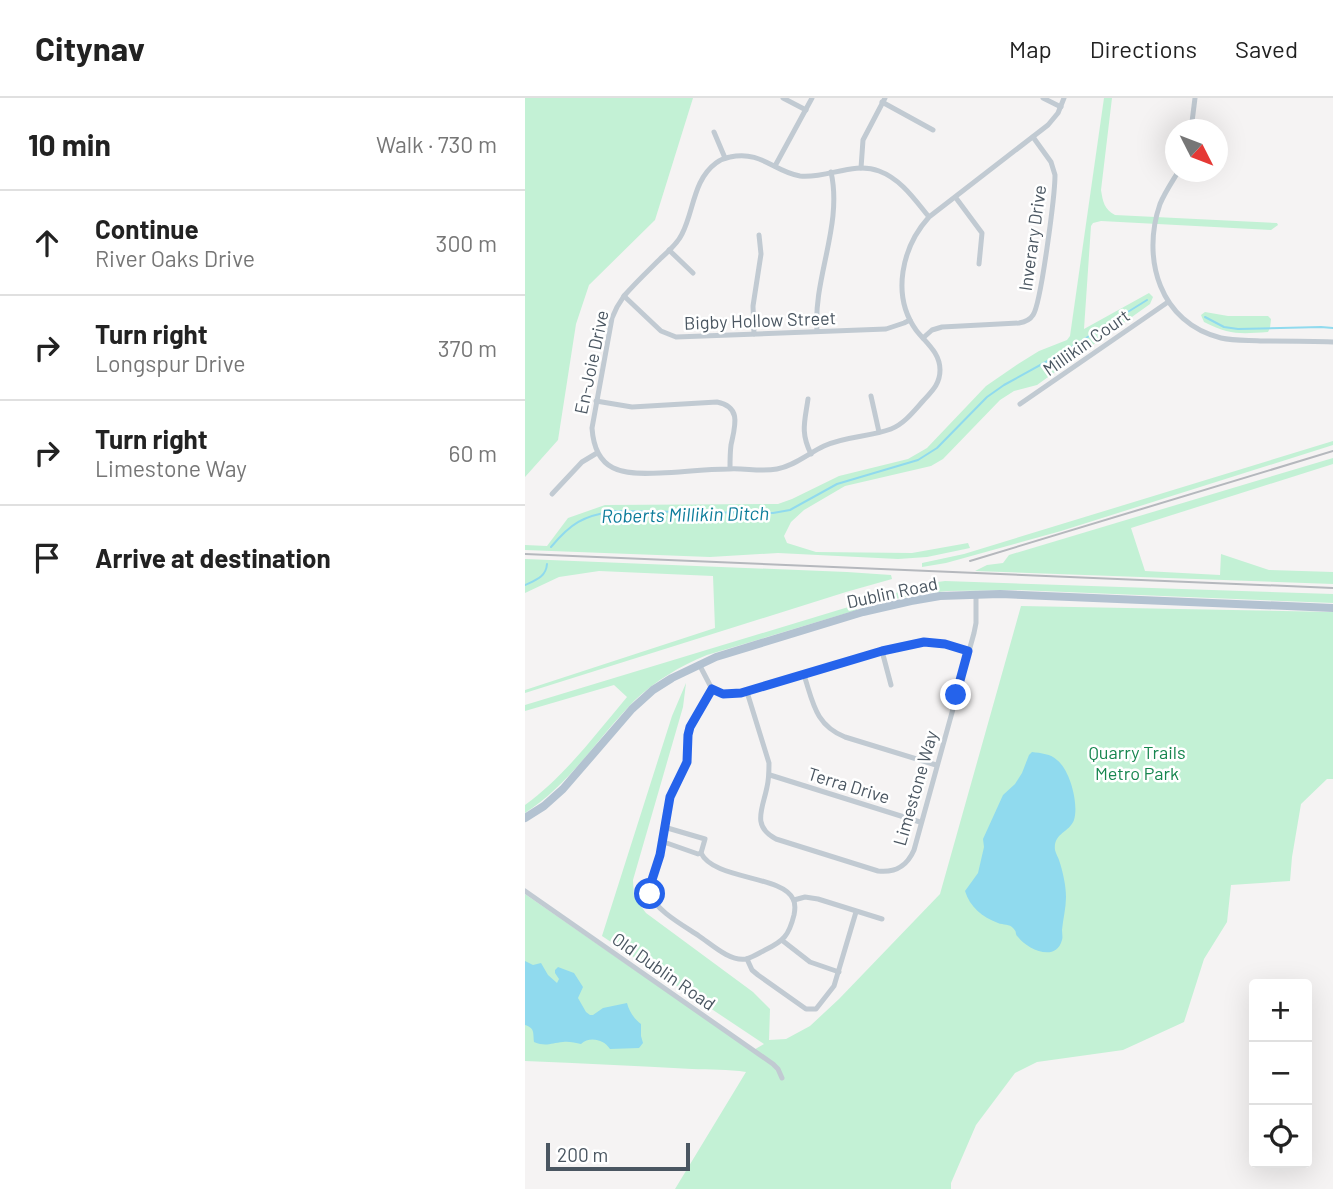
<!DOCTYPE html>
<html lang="en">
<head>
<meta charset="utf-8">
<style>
  body { margin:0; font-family:Barlow,sans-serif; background:#f2f2f2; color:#222 }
  .controls { position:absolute; right:21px; bottom:21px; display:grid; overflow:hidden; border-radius:7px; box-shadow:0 7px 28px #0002 }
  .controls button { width:63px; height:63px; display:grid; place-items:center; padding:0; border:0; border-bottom:2px solid #e0e0e0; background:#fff; color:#222; font:35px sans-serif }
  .compass { position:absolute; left:640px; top:21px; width:63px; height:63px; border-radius:50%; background:#fff; box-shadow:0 7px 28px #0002; rotate:132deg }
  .scale { position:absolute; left:21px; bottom:18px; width:144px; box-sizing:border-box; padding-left:7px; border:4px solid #4a5661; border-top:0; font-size:19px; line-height:24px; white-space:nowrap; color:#4a5661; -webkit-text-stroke:5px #fff; paint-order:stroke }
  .stop { position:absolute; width:21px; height:21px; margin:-16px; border:5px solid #2563eb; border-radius:50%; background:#fff }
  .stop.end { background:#2563eb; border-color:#fff; box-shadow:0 2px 7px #0008 }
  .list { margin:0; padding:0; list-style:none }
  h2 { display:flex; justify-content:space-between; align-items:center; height:91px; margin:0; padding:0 28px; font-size:30px }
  h2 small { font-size:23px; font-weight:400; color:#767676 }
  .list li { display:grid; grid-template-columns:46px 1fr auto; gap:21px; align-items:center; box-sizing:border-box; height:105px; padding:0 28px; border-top:2px solid #e0e0e0 }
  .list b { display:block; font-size:26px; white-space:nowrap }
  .list p { margin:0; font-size:23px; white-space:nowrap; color:#767676 }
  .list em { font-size:23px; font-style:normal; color:#767676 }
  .icon { flex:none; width:38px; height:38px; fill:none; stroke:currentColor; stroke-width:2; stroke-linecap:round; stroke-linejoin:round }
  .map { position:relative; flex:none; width:808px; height:1091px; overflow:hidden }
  header { display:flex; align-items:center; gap:42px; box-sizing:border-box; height:98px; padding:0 35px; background:#fff; border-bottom:2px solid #e0e0e0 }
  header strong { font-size:33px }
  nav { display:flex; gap:38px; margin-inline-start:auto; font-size:24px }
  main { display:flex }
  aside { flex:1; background:#fff }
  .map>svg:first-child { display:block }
  .green { fill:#c3f1d5 }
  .water { fill:#90daee }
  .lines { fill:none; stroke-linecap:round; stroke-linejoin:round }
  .stream { stroke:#90daee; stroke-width:2 }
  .minor { stroke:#c1cad2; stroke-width:5 }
  .primary { stroke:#b3c2d1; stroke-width:8 }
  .rail { stroke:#b5b8bd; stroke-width:2 }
  .route { stroke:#2563eb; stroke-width:9 }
  .labels { text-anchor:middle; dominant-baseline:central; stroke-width:5; stroke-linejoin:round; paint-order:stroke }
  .street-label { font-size:18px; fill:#4a5661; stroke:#fff }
  .park-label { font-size:18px; fill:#17864f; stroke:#fff }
  .water-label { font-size:19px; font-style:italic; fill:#0c7c9b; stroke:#fff }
</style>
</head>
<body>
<header>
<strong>Citynav</strong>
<nav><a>Map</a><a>Directions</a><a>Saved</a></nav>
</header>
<main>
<aside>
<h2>10 min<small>Walk · 730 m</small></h2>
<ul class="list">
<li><svg class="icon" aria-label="ahead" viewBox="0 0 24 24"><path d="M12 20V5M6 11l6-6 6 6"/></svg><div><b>Continue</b><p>River Oaks Drive</p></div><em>300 m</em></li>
<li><svg class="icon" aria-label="right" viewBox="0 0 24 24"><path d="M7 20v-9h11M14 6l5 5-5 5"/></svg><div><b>Turn right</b><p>Longspur Drive</p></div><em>370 m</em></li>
<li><svg class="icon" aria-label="right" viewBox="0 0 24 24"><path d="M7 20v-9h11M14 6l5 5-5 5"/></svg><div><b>Turn right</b><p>Limestone Way</p></div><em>60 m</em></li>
<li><svg class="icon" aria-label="arrive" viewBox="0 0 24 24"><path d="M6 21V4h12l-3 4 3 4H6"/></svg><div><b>Arrive at destination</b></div></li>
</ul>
</aside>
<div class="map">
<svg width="808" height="1091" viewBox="0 0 808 1091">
  <rect width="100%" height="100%" fill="#f5f3f3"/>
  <g class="green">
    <polygon points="0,0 168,0 130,122 64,187 51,226 33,342 0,379"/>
    <path d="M579 0H587L576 92C578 104 579 111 590 117L752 125 753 127 746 132 576 123 568 125 566 128 559 231 624 195 628 199 625 206 512 287 489 293 475 302 418 361 406 368 320 388 279 412 266 424 259 438 262 445 291 454 387 455 443 445 445 450 402 459 373 461 253 455 185 459 0 452V447L22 448 43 420 80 407 253 406 267 401 314 378 383 361 402 350 461 288 493 266 514 253 542 242 545 238Z"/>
    <path d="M680 214 703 218H743L746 221 745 230 743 234C715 236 705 237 679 224L676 217Z"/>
    <polygon points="808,343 808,347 536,433 421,465 397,469 397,465 439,456"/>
    <polygon points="808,360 808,366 606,430 620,473 695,477 696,456 744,472 808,474 808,486 450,473 462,467 478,465 484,457"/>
    <polygon points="0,461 322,474 366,477 367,481 321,494 0,595 0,592 190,530 188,478 74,473 34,479 0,495"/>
    <polygon points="420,483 808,496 808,505 492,492 422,493 388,497 348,506 347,503 398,486"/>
    <path d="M330 507 332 512 182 557C155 568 130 583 109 603 72 641 45 686 0 715V707C40 678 70 637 102 599L89 587 0 613V607Z"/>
    <path d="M496 508 808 514V681H802L776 706 767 759 765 783 706 787 702 824 679 861 659 924 598 952 512 964 490 975 451 1027 426 1085V1091H150L221 974C203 971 185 972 167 971 111 968 56 965 0 963V796L227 953 239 946 77 838 147 618 161 585 158 609 108 782 109 799 121 815 228 894 245 911 244 942 261 941 285 928 314 901 415 796Z"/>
  </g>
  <g class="water">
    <path d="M507 654C516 655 526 656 532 662 545 672 554 706 549 722 544 735 528 735 530 752 531 756 533 759 534 762 538 774 541 788 541 799 541 810 538 821 537 832 537 835 538 839 537 842 531 865 502 851 493 839 489 835 493 835 488 830 485 826 478 827 473 825 457 819 445 809 440 793L453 775 459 749 458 741 478 697 490 686 497 675 504 657Z"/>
    <path d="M0 863 8 867 16 865 23 877 32 885 34 881 30 875V872L33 869 49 875 58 889 53 900 61 914 65 917H68L78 910 102 905C104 913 109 921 116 926V938L118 945 114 950 85 951C79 941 64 938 56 946 50 945 44 943 38 944 26 945 21 949 9 944 8 935 10 930 0 927Z"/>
  </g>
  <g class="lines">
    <g class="stream">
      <polyline points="680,219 699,229 713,231 796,229 808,230"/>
      <path d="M26 449C46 425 58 418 89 413L248 415 265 412 312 386 393 362 412 350 462 299 479 287 537 255 622 202"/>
      <path d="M0 487C11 482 21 479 22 466"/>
    </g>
    <g class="minor">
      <polyline points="258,0 281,12"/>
      <polyline points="518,0 536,9"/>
      <polyline points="357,4 408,32"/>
      <polyline points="666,32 670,0"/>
      <polyline points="189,34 200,60"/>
      <polyline points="250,68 287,0"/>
      <polyline points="336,70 338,42 360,0"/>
      <path d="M653 74C647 84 640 94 635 106 616 161 635 225 696 240 709 243 724 242 738 243 762 243 785 243 808 244"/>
      <polyline points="431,100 457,135 454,166"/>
      <path d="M404 119C390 102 376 81 354 73 328 63 302 81 275 78 249 74 236 52 205 59 200 60 195 62 191 65 168 82 169 113 157 136 153 145 144 153 136 160 124 172 111 184 99 198L92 209 87 220 67 330C70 374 97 377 135 375 158 374 181 371 204 371 220 370 236 374 252 371 269 368 284 355 299 348 320 338 345 339 366 331 379 326 389 313 398 303 407 293 415 286 415 272 415 254 400 244 391 232 366 197 377 149 404 119L523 27 533 15 539 0"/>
      <polyline points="144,152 168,175"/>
      <polyline points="99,198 136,233 151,239 361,231 379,225 385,222"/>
      <path d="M292 233C288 180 318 127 306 74"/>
      <polyline points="229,236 228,208 236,156 234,137"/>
      <path d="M398 240 407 232 417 229 494 225C500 224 505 222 508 217 516 206 530 96 530 77L526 64 508 39"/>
      <polyline points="346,298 354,334"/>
      <path d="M283 301C280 323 275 334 286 356"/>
      <path d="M71 303 107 309 192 304C217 309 210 328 206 347 205 355 205 363 205 370"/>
      <polyline points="495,306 643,204"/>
      <polyline points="27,396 57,364 72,355"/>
      <polyline points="357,553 366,587"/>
      <polyline points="174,566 187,591"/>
      <path d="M279 577C288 604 290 627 320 639L411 667"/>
      <polyline points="187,591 198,596 216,595 357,553 399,543 411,544 443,553"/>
      <path d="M222 594 244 665C244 674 244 681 242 689 238 710 226 728 251 741L353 773C371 775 382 768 389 752L449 535 451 525V497"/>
      <polyline points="245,677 395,724"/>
      <polyline points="136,743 173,756 176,755 180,741 139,729"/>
      <path d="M176 755C189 782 257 777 268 801 271 806 270 812 269 817 264 837 259 843 240 852 234 855 228 859 221 861 205 864 186 846 174 838 161 829 130 812 126 797 123 788 129 775 132 766 139 744 137 720 145 698 150 687 158 677 162 665 165 654 161 643 164 633 168 618 179 604 187 591"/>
      <polyline points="0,793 248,966 253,971 257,980"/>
      <polyline points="269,802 280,799 293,801 357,821"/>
      <polyline points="258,843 285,864 314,874"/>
      <polyline points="222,861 227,872 233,877 281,911 291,911 309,888 331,814"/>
    </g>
    <polyline class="primary" points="0,720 19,708 38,691 107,611 128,592 147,580 191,559 338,514 386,503 415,498 475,496 808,510"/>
    <g class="rail">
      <polyline points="0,456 808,490"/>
      <polyline points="445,463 808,353"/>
    </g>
  </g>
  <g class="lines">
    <polyline class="route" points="125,796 125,788 135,757 145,699 162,664 163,637 165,629 187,591 198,596 216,595 357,553 399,544 420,546 443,553 431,597"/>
  </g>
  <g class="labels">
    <g class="street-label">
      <text transform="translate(507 140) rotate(-82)">Inverary Drive</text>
      <text transform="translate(235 222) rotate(-2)">Bigby Hollow Street</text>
      <text transform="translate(561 244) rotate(-35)">Millikin Court</text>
      <text transform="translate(66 264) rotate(-78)">En-Joie Drive</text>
      <text transform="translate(367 494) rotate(-12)">Dublin Road</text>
      <text transform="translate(324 687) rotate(17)">Terra Drive</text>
      <text transform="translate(390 690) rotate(-74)">Limestone Way</text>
      <text transform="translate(139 873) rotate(35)">Old Dublin Road</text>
    </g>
    <g class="park-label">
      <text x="612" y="654">Quarry Trails<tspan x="612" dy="21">Metro Park</tspan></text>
    </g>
    <g class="water-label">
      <text transform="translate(160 416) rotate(-1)">Roberts Millikin Ditch</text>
    </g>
  </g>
</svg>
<div class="controls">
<button>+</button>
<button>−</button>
<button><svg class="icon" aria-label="locate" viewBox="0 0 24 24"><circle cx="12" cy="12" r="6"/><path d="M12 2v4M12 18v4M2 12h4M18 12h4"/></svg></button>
</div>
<svg class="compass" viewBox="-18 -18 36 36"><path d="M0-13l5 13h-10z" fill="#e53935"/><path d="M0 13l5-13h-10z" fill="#767676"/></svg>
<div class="scale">200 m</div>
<div class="stop" style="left:125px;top:796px"></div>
<div class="stop end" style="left:431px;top:597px"></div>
</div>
</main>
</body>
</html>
